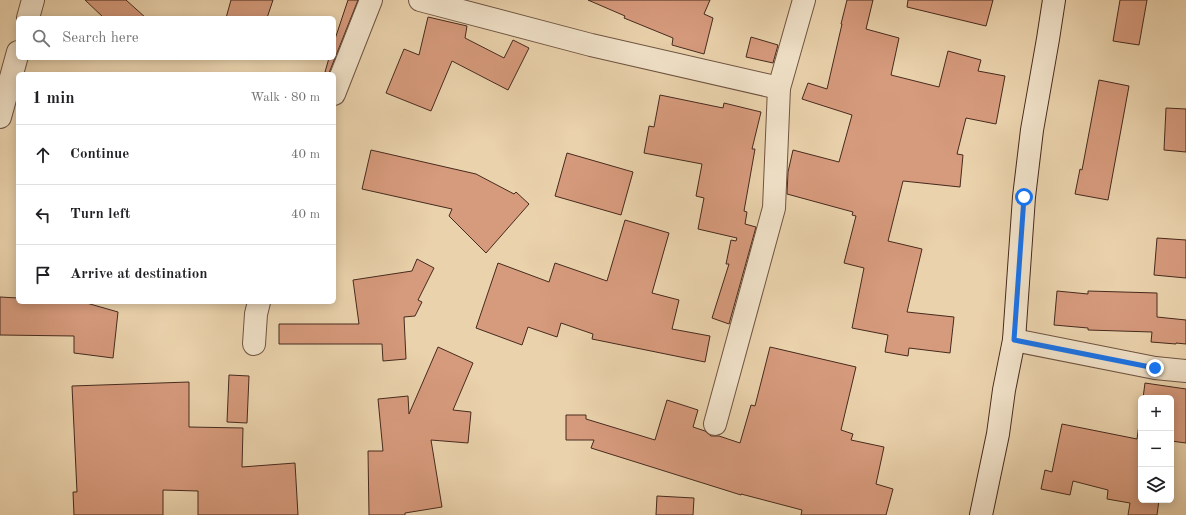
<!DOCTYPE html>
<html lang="en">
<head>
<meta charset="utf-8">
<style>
  body { margin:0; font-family:"Old Standard TT",serif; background:#f2f2f2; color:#202124 }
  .controls { position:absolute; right:12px; bottom:12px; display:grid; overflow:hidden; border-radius:6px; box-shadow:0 2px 10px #0003 }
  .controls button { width:36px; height:36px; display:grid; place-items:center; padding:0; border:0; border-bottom:1px solid #e0e0e0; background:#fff; color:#202124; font:20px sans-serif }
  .stop { position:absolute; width:12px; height:12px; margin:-9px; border:3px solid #1a73e8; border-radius:50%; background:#fff }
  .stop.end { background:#1a73e8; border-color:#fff; box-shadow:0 1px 4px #0008 }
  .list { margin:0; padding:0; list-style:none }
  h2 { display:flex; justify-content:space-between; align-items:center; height:52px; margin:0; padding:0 16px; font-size:17px }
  h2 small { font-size:13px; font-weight:400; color:#757577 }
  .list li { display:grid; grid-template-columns:26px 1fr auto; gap:12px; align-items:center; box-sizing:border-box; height:60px; padding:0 16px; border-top:1px solid #e0e0e0 }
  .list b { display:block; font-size:15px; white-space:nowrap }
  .list em { font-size:13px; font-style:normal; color:#757577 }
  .icon { flex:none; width:22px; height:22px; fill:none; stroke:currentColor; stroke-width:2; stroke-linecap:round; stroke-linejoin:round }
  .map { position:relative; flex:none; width:1186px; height:515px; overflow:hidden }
  .search { position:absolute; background:#fff; box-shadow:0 2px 10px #0003; left:16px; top:16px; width:320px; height:44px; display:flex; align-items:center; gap:10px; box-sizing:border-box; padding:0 14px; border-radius:6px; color:#757577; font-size:15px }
  .panel { position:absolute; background:#fff; box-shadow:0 2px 10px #0003; left:16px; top:72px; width:320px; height:232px; border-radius:6px }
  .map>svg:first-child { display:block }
  .building { fill:#d69a7c; stroke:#462a1d }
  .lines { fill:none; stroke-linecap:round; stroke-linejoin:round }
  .street-casing { stroke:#6f5441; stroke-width:24 }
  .secondary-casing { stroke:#462a1d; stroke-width:24 }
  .street { stroke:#f1e2c9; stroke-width:22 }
  .secondary { stroke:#f1e2c9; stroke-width:22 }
  .route { stroke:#1a73e8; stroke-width:5 }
</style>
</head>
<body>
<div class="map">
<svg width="1186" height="515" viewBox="0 0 1186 515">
  <rect width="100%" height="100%" fill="#ead2ac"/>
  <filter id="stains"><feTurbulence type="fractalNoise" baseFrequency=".005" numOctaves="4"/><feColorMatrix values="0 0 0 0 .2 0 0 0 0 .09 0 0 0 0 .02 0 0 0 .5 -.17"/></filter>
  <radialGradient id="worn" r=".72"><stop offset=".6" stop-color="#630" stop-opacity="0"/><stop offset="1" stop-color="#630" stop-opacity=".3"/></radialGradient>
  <g class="building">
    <polygon points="85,0 126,0 146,18 104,18"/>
    <polygon points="231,0 273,0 267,18 226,18"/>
    <polygon points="348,0 358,0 329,73 325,72 329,58 334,58 334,42"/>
    <polygon points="588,0 710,0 704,14 713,18 704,54 672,45 673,38 624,18 625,16"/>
    <polygon points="847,0 873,0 866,29 899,38 891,75 939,87 948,51 981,60 978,71 1005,76 996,124 966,118 957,154 963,155 960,187 903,181 888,241 922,249 907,312 954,317 950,353 909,348 908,356 885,352 888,335 852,328 864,268 844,263 856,216 852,215 853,212 787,194 788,172 793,150 839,162 852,115 802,99 808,83 827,89 842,24 841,24"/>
    <polygon points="908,0 993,0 986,26 907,7"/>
    <polygon points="1120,0 1147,0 1139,45 1113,41"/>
    <polygon points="428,17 467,26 465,38 504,58 513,40 529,48 508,90 452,61 431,111 386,93 404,49 419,55"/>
    <polygon points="751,37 778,45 773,63 746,57"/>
    <polygon points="1099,80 1129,86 1108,200 1075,194 1080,169 1082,170"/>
    <polygon points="660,95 723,108 724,103 761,112 752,149 755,149 744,211 747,212 745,224 756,227 729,324 712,318 729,264 726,264 731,240 736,241 737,238 698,229 704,198 696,196 702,164 644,153 649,126 654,127"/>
    <polygon points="1166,108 1186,109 1186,152 1164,150"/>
    <polygon points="371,150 476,174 514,194 516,192 529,204 486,253 449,216 452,209 362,189"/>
    <polygon points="567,153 633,172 621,215 555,196"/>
    <polygon points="625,220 669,233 652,293 679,300 672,329 710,336 705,362 592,339 593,334 561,323 557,337 528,327 522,345 476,328 498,263 549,282 555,263 607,281"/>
    <polygon points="1157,238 1186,240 1186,278 1154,275"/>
    <polygon points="417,259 434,268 418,300 422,302 415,316 404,317 406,359 383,361 382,344 279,344 279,324 359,324 353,280 412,271"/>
    <polygon points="1057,291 1088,294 1088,291 1157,293 1157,317 1186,320 1186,344 1176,343 1176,344 1151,342 1152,332 1088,330 1088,328 1054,325"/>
    <polygon points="0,297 18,298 18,302 83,302 118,312 113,358 74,353 74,336 0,335"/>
    <polygon points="438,347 473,363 453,410 471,412 468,443 431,440 442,507 405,513 405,515 369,515 368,451 383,451 378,399 408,396 409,414"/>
    <polygon points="770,347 856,367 841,430 853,434 851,440 884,447 876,484 893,489 886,515 801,515 802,510 741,494 741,495 591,448 594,440 566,440 566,415 586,415 586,419 655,440 667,400 698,410 693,427 705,431 711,436 719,436 740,443 751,405 755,406"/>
    <polygon points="229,375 249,376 247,423 227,422"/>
    <polygon points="189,382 189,427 243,428 242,467 295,463 298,515 198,515 198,491 163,490 163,515 74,515 73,492 77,492 72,386"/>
    <polygon points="1145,383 1186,389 1186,443 1171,441 1171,398 1143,398"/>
    <polygon points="1141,410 1141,500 1159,500 1157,515 1128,515 1130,503 1107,499 1108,490 1073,481 1070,495 1041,489 1045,470 1052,472 1062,424 1137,439"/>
    <polygon points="657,496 694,498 693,515 656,515"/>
  </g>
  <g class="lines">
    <defs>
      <g id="street">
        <polyline points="420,0 591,45 779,88"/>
        <polyline points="28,18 33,0"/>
        <polyline points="334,94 371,0"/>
        <polyline points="0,117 18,52"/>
        <polyline points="1014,340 1155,368 1186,371"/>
        <polyline points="254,344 256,314 259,302"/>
        <polyline points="715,424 774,208 779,88 804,0"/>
      </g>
      <polyline id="secondary" points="981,515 998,434 1004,390 1014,340 1024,197 1032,130 1048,39 1054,0"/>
    </defs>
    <use href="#street" class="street-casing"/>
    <use href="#secondary" class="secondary-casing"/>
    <use href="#street" class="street"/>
    <use href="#secondary" class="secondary"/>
  </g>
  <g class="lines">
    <polyline class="route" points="1024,197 1014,340 1155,368"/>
  </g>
  <rect width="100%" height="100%" filter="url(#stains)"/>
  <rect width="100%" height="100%" fill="url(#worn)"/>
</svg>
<div class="controls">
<button>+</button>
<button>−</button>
<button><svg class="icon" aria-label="layers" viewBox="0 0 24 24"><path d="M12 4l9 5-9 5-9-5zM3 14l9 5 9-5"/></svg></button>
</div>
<div class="stop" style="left:1024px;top:197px"></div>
<div class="stop end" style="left:1155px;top:368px"></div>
<div class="search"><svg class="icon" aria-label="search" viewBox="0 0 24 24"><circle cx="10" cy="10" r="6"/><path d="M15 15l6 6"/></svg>Search here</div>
<section class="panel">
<h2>1 min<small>Walk · 80 m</small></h2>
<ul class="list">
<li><svg class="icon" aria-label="ahead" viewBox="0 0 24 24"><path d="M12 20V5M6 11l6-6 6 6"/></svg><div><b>Continue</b></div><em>40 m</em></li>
<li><svg class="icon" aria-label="left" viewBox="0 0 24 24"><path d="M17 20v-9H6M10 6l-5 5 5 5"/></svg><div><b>Turn left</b></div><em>40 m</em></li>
<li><svg class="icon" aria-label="arrive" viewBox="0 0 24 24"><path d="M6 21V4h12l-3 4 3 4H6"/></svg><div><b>Arrive at destination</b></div></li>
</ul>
</section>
</div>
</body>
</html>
